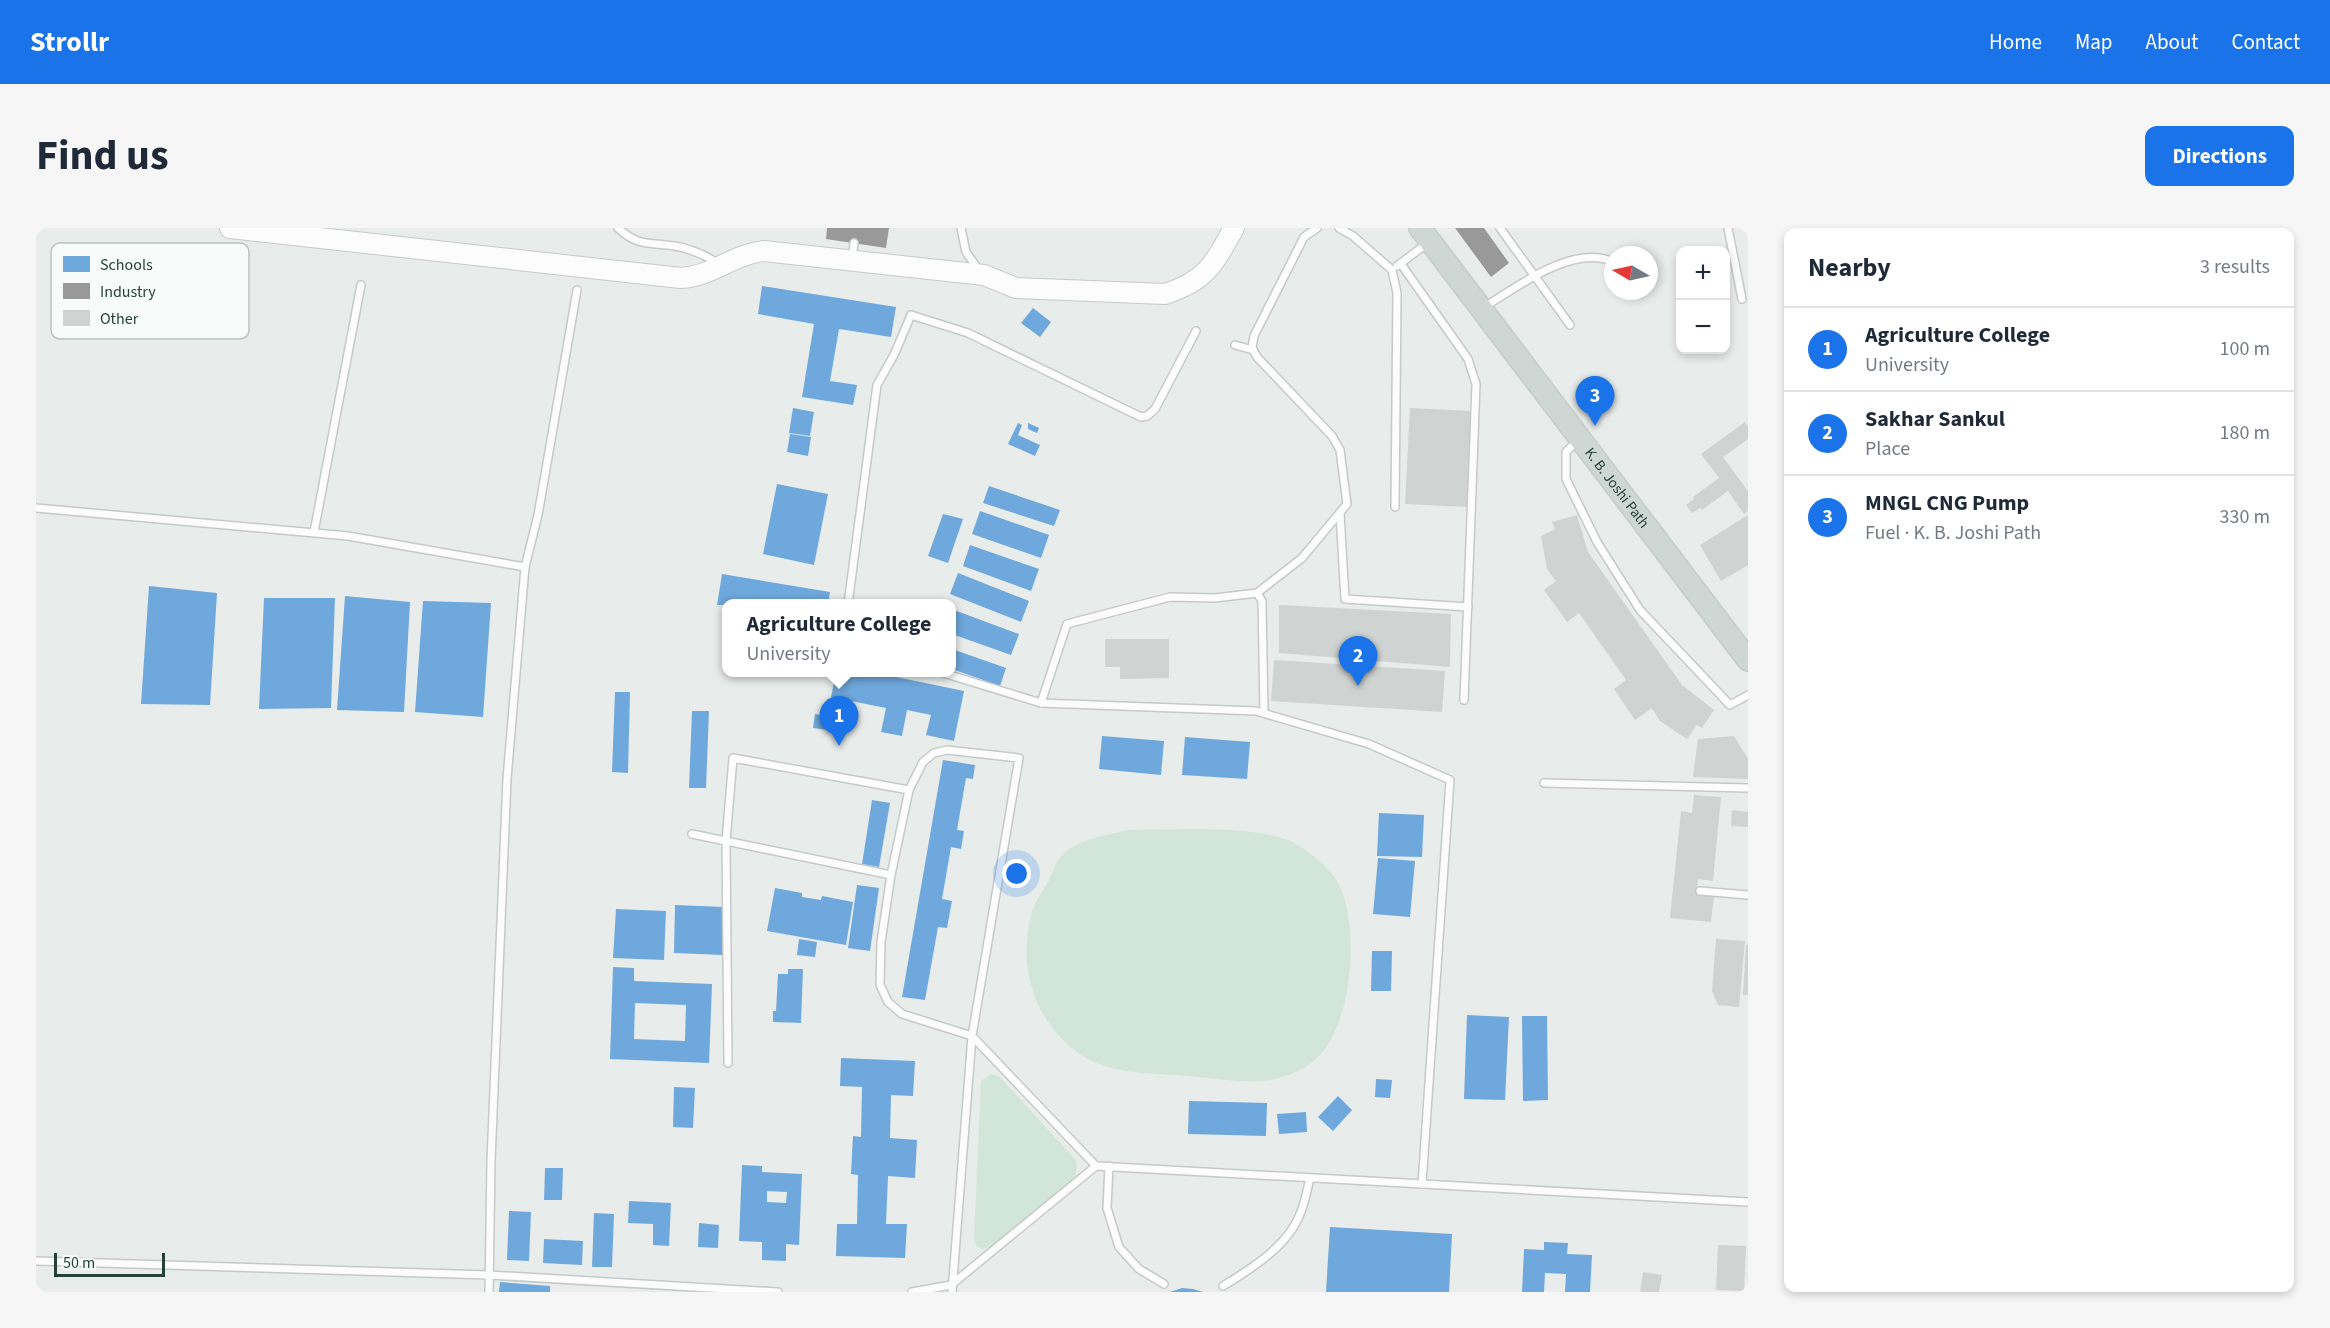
<!DOCTYPE html>
<html lang="en">
<head>
<meta charset="utf-8">
<style>
  body { margin:0; font-family:"Source Sans 3",sans-serif; background:#f6f6f7; color:#1f2937 }
  .controls { position:absolute; right:18px; top:18px; display:grid; overflow:hidden; border-radius:12px; box-shadow:0 3px 9px #0003 }
  .controls button { width:54px; height:54px; display:grid; place-items:center; padding:0; border:0; border-bottom:2px solid #e0e1e3; background:#fff; color:#1f2937; font:30px sans-serif }
  .compass { position:absolute; left:1568px; top:18px; width:54px; height:54px; border-radius:50%; background:#fff; box-shadow:0 3px 9px #0003; rotate:279deg }
  .scale { position:absolute; left:18px; bottom:15px; width:111px; box-sizing:border-box; padding-left:6px; border:3px solid #24423a; border-top:0; font-size:16px; line-height:21px; white-space:nowrap; color:#24423a; -webkit-text-stroke:4px #f7fbf9; paint-order:stroke }
  .you { position:absolute; left:981px; top:646px; width:21px; height:21px; margin:-15px; border:4px solid #fff; border-radius:50%; background:#1a73e8; box-shadow:0 0 0 9px #1a73e833 }
  .badge { display:grid; place-items:center; width:39px; height:39px; border-radius:50%; background:#1a73e8; color:#fff; font-size:20px; font-weight:700 }
  .pin { position:absolute; translate:-50% -50px; filter:drop-shadow(0 2px 3px #0008) }
  .pin::after { content:''; position:absolute; top:32px; width:21px; height:18px; background:inherit; clip-path:polygon(0 0,100% 0,50% 100%) }
  .popup { position:absolute; left:686px; top:371px; width:234px; height:78px; box-sizing:border-box; display:grid; place-content:center; border-radius:12px; background:#fff; filter:drop-shadow(0 2px 4px #0005); font-size:20px; white-space:nowrap; color:#747a83 }
  .popup b { font-size:22px; color:#1f2937 }
  .popup::after { content:''; position:absolute; left:50%; top:100%; margin-left:-12px; border:12px solid transparent; border-top-color:#fff }
  .list { margin:0; padding:0; list-style:none }
  h2 { display:flex; justify-content:space-between; align-items:center; height:78px; margin:0; padding:0 24px; font-size:26px }
  h2 small { font-size:20px; font-weight:400; color:#747a83 }
  .list li { display:grid; grid-template-columns:39px 1fr auto; gap:18px; align-items:center; box-sizing:border-box; height:84px; padding:0 24px; border-top:2px solid #e0e1e3 }
  .list b { display:block; font-size:22px; white-space:nowrap }
  .list p { margin:0; font-size:20px; white-space:nowrap; color:#747a83 }
  .list em { font-size:20px; font-style:normal; color:#747a83 }
  .map { position:relative; flex:none; width:1712px; height:1064px; overflow:hidden; border-radius:12px }
  header { display:flex; align-items:center; gap:36px; box-sizing:border-box; height:84px; padding:0 30px; background:#1a73e8; color:#fff }
  header strong { font-size:28px }
  nav { display:flex; gap:33px; margin-inline-start:auto; font-size:21px }
  .intro { display:flex; align-items:center; justify-content:space-between; box-sizing:border-box; height:144px; padding:0 36px }
  h1 { margin:0; font-size:42px }
  .button { padding:15px 27px; border-radius:12px; background:#1a73e8; color:#fff; font-size:21px; font-weight:700 }
  main { display:flex; gap:36px; padding:0 36px }
  aside { flex:1; background:#fff; border-radius:12px; box-shadow:0 3px 9px #0003 }
  .map>svg:first-child { display:block }
  .green { fill:#d1e6d8 }
  .schools { fill:#6fa8dc; fill-rule:evenodd }
  .industry { fill:#999 }
  .building { fill:#cfd4d2 }
  .lines { fill:none; stroke-linecap:round; stroke-linejoin:round }
  .lane-casing { stroke:#c5cac8; stroke-width:10 }
  .secondary-casing { stroke:#c3cbc8; stroke-width:22 }
  .primary-casing { stroke:#c3ccc9; stroke-width:24 }
  .lane { stroke:#fcfcfc; stroke-width:7 }
  .secondary { stroke:#fcfcfc; stroke-width:20 }
  .primary { stroke:#cfd7d5; stroke-width:21 }
  .labels { text-anchor:middle; dominant-baseline:central; stroke-width:6; stroke-linejoin:round; paint-order:stroke }
  .street-label { font-size:15px; fill:#24423a; stroke:#f7fbf9 }
  .key { fill:#f7fbf9; stroke:#b8c4c0; stroke-width:1.5 }
  .key-label { font-size:16px; fill:#24423a }
</style>
</head>
<body>
<header>
<strong>Strollr</strong>
<nav><a>Home</a><a>Map</a><a>About</a><a>Contact</a></nav>
</header>
<div class="intro"><h1>Find us</h1><a class="button">Directions</a></div>
<main>
<div class="map">
<svg width="1712" height="1064" viewBox="0 0 1712 1064">
  <rect width="100%" height="100%" fill="#e8edeb"/>
  <g class="green">
    <path d="M1092 602C1135 602 1221 596 1258 615 1272 622 1297 642 1303 657 1324 700 1317 796 1281 830 1268 842 1255 847 1238 851 1214 857 1178 850 1152 848 1118 845 1075 847 1045 827 997 793 981 739 996 683 1000 672 1007 663 1012 654 1016 647 1018 638 1022 632 1038 611 1068 608 1092 602Z"/>
    <path d="M955 846 964 849 1040 932C1042 946 1038 953 1029 963L954 1019 947 1021 940 1018 938 1010 945 853Z"/>
  </g>
  <g class="schools">
    <polygon points="726,58 860,79 855,109 803,101 794,153 821,157 817,177 766,169 778,96 722,86"/>
    <polygon points="997,80 1015,94 1004,109 985,95"/>
    <polygon points="757,180 778,184 774,208 753,205"/>
    <polygon points="982,195 986,197 982,207 1004,217 999,228 972,216"/>
    <polygon points="992,195 1003,200 1001,205 992,201"/>
    <polygon points="754,206 775,209 772,228 751,224"/>
    <polygon points="741,256 792,266 778,337 727,326"/>
    <polygon points="953,258 1024,282 1018,298 947,275"/>
    <polygon points="944,283 1013,307 1005,330 936,306"/>
    <polygon points="907,286 927,291 912,335 892,328"/>
    <polygon points="934,317 1003,341 995,363 927,338"/>
    <polygon points="922,345 993,373 985,394 914,366"/>
    <polygon points="686,346 794,364 792,376 681,377"/>
    <polygon points="113,358 181,365 174,477 105,476"/>
    <polygon points="309,368 374,374 368,484 301,482"/>
    <polygon points="228,370 299,370 295,480 223,481"/>
    <polygon points="387,373 455,375 447,489 379,484"/>
    <polygon points="918,382 983,406 975,427 916,406 916,389"/>
    <polygon points="916,421 970,440 964,458 916,441"/>
    <polygon points="800,444 836,444 928,463 918,513 890,507 895,487 871,482 866,508 845,504 850,480 795,469"/>
    <polygon points="579,464 594,464 592,545 576,544"/>
    <polygon points="656,483 673,483 670,560 653,560"/>
    <polygon points="779,486 795,489 793,502 777,500"/>
    <polygon points="1066,508 1128,513 1125,547 1063,541"/>
    <polygon points="1149,509 1214,514 1211,551 1146,547"/>
    <polygon points="907,532 939,537 937,551 930,550 921,602 928,603 925,621 915,619 906,671 916,673 911,700 902,699 889,772 866,769"/>
    <polygon points="836,572 854,575 843,639 826,636"/>
    <polygon points="1343,585 1388,587 1386,629 1341,628"/>
    <polygon points="1342,630 1379,633 1374,689 1337,686"/>
    <polygon points="821,657 843,660 834,723 812,720"/>
    <polygon points="739,660 766,665 766,669 785,672 786,668 817,674 810,717 731,703"/>
    <polygon points="639,677 689,679 687,727 638,725"/>
    <polygon points="580,681 630,683 628,732 577,730"/>
    <polygon points="763,711 781,714 779,729 761,727"/>
    <polygon points="1336,723 1356,723 1355,763 1335,763"/>
    <path d="M577 739 598 740V753L676 756 673 835 574 831ZM599 775 650 777 649 813 598 811Z"/>
    <polygon points="752,741 767,741 765,795 737,794 737,783 740,783 742,746 752,746"/>
    <polygon points="1431,787 1473,789 1469,872 1428,871"/>
    <polygon points="1486,788 1511,788 1512,872 1487,873"/>
    <polygon points="805,830 879,833 877,868 855,867 854,910 881,912 879,950 852,948 850,996 871,996 869,1030 800,1028 801,996 821,996 822,947 815,946 817,908 825,909 826,859 804,858"/>
    <polygon points="1340,851 1356,852 1354,870 1339,869"/>
    <polygon points="638,859 659,860 657,900 637,899"/>
    <polygon points="1302,868 1316,882 1297,903 1282,889"/>
    <polygon points="1153,873 1231,875 1230,908 1152,906"/>
    <polygon points="1270,884 1271,904 1243,906 1241,886"/>
    <path d="M706 937 726 938V944L766 946 763 1017 750 1016V1033L726 1032V1014L703 1013ZM731 963 751 964 750 975 731 974Z"/>
    <polygon points="509,940 527,940 526,972 508,972"/>
    <polygon points="593,973 635,975 633,1018 617,1017 617,996 592,995"/>
    <polygon points="473,983 495,984 493,1033 471,1032"/>
    <polygon points="558,985 578,986 576,1039 556,1039"/>
    <polygon points="663,995 683,997 682,1020 662,1019"/>
    <polygon points="1294,999 1416,1006 1413,1064 1290,1064"/>
    <polygon points="508,1011 547,1013 546,1037 507,1035"/>
    <polygon points="1508,1014 1532,1015 1531,1026 1556,1027 1554,1064 1529,1064 1530,1046 1509,1045 1508,1064 1486,1064 1488,1021 1508,1022"/>
    <polygon points="464,1054 514,1058 514,1064 463,1064"/>
    <polygon points="1146,1060 1157,1061 1167,1064 1134,1064"/>
  </g>
  <g class="industry">
    <polygon points="791,0 853,0 850,20 790,11"/>
    <polygon points="1419,0 1448,0 1473,35 1455,49"/>
  </g>
  <g class="building">
    <polygon points="1374,180 1436,183 1431,279 1369,276"/>
    <polygon points="1709,194 1712,199 1712,211 1687,229 1712,263 1712,283 1708,286 1692,263 1666,282 1664,280 1656,285 1650,277 1658,271 1657,269 1683,250 1665,226"/>
    <polygon points="1541,287 1552,324 1646,457 1678,482 1666,500 1661,497 1651,511 1624,493 1616,480 1599,492 1578,461 1590,452 1543,385 1531,394 1508,362 1520,353 1511,341 1505,308 1519,301 1516,294"/>
    <polygon points="1712,287 1712,337 1685,353 1664,317"/>
    <polygon points="1243,377 1415,386 1414,439 1243,425"/>
    <polygon points="1069,411 1133,411 1133,450 1084,451 1084,439 1069,439"/>
    <polygon points="1238,432 1409,443 1406,484 1235,473"/>
    <polygon points="1698,508 1712,531 1712,551 1657,549 1662,511"/>
    <polygon points="1658,567 1685,569 1677,653 1662,651 1661,666 1678,668 1675,694 1634,690 1645,583 1656,585"/>
    <polygon points="1696,582 1712,584 1712,599 1695,598"/>
    <polygon points="1680,711 1709,713 1703,779 1682,777 1676,763"/>
    <polygon points="1710,717 1712,717 1712,767 1707,767"/>
    <polygon points="1682,1017 1710,1018 1708,1063 1680,1062"/>
    <polygon points="1607,1044 1626,1047 1623,1064 1604,1064"/>
  </g>
  <g class="lines">
    <defs>
      <g id="lane">
        <path d="M582 0C602 19 614 14 639 18 656 21 669 27 683 36"/>
        <polyline points="925,0 930,24 942,41"/>
        <polyline points="1303,0 1317,8 1356,42 1361,65 1359,279"/>
        <polyline points="1464,0 1534,97"/>
        <polyline points="1692,0 1706,71"/>
        <polyline points="816,31 818,15"/>
        <polyline points="1365,36 1432,131 1440,156 1428,472"/>
        <polyline points="1361,38 1393,14"/>
        <path d="M1447 80C1479 60 1538 15 1577 34"/>
        <polyline points="1199,117 1217,122"/>
        <polyline points="1542,212 1530,224 1530,251 1561,314 1604,382 1694,477 1712,467"/>
        <polyline points="0,280 312,308 489,339"/>
        <polyline points="1304,285 1309,371 1432,379"/>
        <polyline points="278,304 325,57"/>
        <polyline points="1221,365 1226,373 1228,485"/>
        <polyline points="812,376 841,157 858,127 875,87 932,105 1105,189 1111,188 1119,181 1160,103"/>
        <polyline points="904,444 1005,475 1220,483 1333,516 1414,552 1386,956"/>
        <polyline points="1005,475 1031,396 1134,369 1179,370 1221,365 1266,330 1311,276 1304,222 1296,208 1221,129 1216,120 1218,108 1268,9 1281,0"/>
        <polyline points="1508,555 1712,560"/>
        <polyline points="656,606 855,647"/>
        <polyline points="1664,663 1712,667"/>
        <polyline points="692,835 690,613 697,530 873,562"/>
        <polyline points="1073,938 1071,980 1083,1019 1103,1041 1128,1056"/>
        <polyline points="0,1033 453,1047 742,1064"/>
        <path d="M1187 1058C1215 1041 1252 1018 1264 986 1269 975 1271 962 1274 950"/>
        <polyline points="453,1064 455,933 471,551 489,339 502,287 541,62"/>
        <polyline points="876,1064 915,1057 1060,938 1712,974"/>
        <polyline points="916,1064 936,808 983,530 911,522 898,525 887,534 873,562 855,647 845,714 844,757 852,774 866,786 936,808 1060,938"/>
      </g>
      <path id="secondary" d="M194 0 645 50C677 48 695 27 728 23L948 47 980 60 1129 66C1170 53 1178 36 1198 0"/>
      <g id="primary">
        <path id="s1" d="M1384 0 1712 432"/>
      </g>
    </defs>
    <use href="#lane" class="lane-casing"/>
    <use href="#secondary" class="secondary-casing"/>
    <use href="#primary" class="primary-casing"/>
    <use href="#lane" class="lane"/>
    <use href="#secondary" class="secondary"/>
    <use href="#primary" class="primary"/>
  </g>
  <g class="labels">
    <g class="street-label">
      <text stroke="none"><textPath href="#s1" startOffset="326">K. B. Joshi Path</textPath></text>
    </g>
  </g>
  <rect x="15" y="15" width="198" height="96" rx="9" class="key"/>
  <rect x="27" y="28" width="27" height="16" fill="#6fa8dc"/>
  <rect x="27" y="55" width="27" height="16" fill="#999"/>
  <rect x="27" y="82" width="27" height="16" fill="#cfd4d2"/>
  <g class="key-label">
    <text x="64" y="42">Schools</text>
    <text x="64" y="69">Industry</text>
    <text x="64" y="96">Other</text>
  </g>
</svg>
<div class="controls">
<button>+</button>
<button>−</button>
</div>
<svg class="compass" viewBox="-18 -18 36 36"><path d="M0-13l5 13h-10z" fill="#e53935"/><path d="M0 13l5-13h-10z" fill="#747a83"/></svg>
<div class="scale">50 m</div>
<div class="you"></div>
<div class="pin badge" style="left:803px;top:518px">1</div>
<div class="popup"><b>Agriculture College</b>University</div>
<div class="pin badge" style="left:1322px;top:458px">2</div>
<div class="pin badge" style="left:1559px;top:198px">3</div>
</div>
<aside>
<h2>Nearby<small>3 results</small></h2>
<ul class="list">
<li><span class="badge">1</span><div><b>Agriculture College</b><p>University</p></div><em>100 m</em></li>
<li><span class="badge">2</span><div><b>Sakhar Sankul</b><p>Place</p></div><em>180 m</em></li>
<li><span class="badge">3</span><div><b>MNGL CNG Pump</b><p>Fuel · K. B. Joshi Path</p></div><em>330 m</em></li>
</ul>
</aside>
</main>
</body>
</html>
